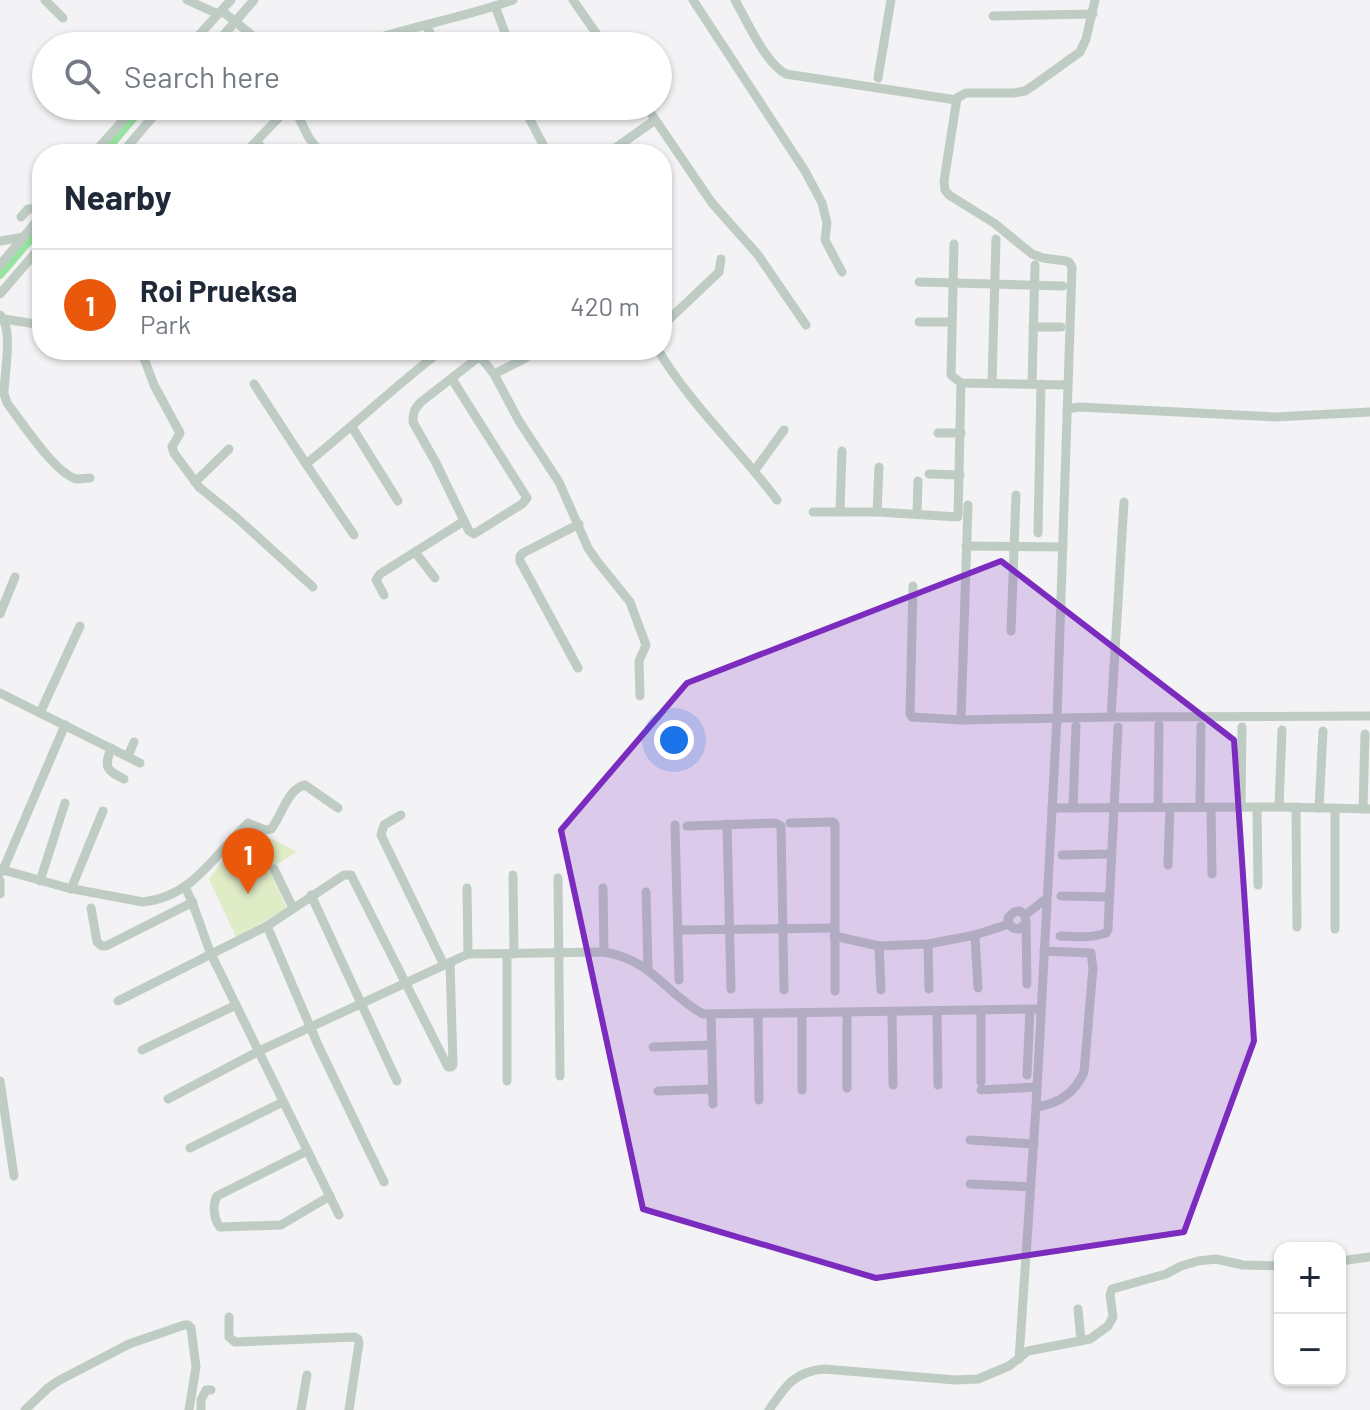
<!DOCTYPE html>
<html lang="en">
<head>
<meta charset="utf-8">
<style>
  body { margin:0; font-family:Barlow,sans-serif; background:#f6f6f7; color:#1f2937 }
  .controls { position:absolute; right:24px; bottom:24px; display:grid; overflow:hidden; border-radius:16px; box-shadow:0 2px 6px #0004 }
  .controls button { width:72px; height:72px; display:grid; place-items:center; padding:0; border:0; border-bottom:2px solid #e0e1e3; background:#fff; color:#1f2937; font:40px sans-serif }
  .you { position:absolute; left:674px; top:740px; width:28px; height:28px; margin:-20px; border:6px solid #fff; border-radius:50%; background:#1a73e8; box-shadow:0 0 0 12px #1a73e833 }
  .badge { display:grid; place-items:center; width:52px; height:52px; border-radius:50%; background:#ea580c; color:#fff; font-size:26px; font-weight:700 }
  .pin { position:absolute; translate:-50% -66px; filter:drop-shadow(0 2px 4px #0008) }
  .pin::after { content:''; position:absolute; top:42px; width:28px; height:24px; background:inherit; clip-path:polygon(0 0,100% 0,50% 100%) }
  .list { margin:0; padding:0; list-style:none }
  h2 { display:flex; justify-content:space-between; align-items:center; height:104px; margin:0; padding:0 32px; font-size:34px }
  h2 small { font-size:26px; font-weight:400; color:#747a83 }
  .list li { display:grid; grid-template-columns:52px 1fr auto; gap:24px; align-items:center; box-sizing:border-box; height:112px; padding:0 32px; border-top:2px solid #e0e1e3 }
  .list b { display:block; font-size:30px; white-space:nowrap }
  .list p { margin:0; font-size:26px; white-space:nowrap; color:#747a83 }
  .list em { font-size:26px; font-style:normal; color:#747a83 }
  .icon { flex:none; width:44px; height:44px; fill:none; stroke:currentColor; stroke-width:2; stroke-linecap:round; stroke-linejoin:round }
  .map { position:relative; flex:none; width:1370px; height:1410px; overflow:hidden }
  .search { position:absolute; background:#fff; box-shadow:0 2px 6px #0004; left:32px; top:32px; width:640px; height:88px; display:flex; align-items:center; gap:20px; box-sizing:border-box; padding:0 28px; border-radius:44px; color:#747a83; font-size:30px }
  .panel { position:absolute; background:#fff; box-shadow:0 2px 6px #0004; left:32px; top:144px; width:640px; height:216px; border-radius:32px }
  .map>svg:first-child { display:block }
  .green { fill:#e0ecc6 }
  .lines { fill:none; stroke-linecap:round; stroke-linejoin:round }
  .canal { stroke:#97e4a0; stroke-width:8 }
  .minor { stroke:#bfccc4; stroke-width:9 }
  .marked { fill:#7b2cbf; fill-opacity:0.2; stroke:#7b2cbf; stroke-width:6; stroke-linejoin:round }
</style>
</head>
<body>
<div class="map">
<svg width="1370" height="1410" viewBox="0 0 1370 1410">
  <rect width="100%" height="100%" fill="#f3f2f4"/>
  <polygon class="green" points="248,827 297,852 269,869 287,909 236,937 209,879"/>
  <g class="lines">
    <g class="canal">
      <polyline points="103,154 144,106"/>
      <polyline points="0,275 42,226"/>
    </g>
    <g class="minor">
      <polyline points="45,0 63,18"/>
      <polyline points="187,0 218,14"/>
      <polyline points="573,0 605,46"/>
      <polyline points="693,0 805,171 822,203 827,223 825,240 842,272"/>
      <path d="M735 0C747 21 765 63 786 74L956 100"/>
      <polyline points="495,6 510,46"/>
      <polyline points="222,11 253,36 263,46"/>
      <polyline points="993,16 1093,14"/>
      <polyline points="426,26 438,46"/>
      <polyline points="189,46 231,0"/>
      <polyline points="214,46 254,0"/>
      <path d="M353 46C405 27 460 19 513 0"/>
      <polyline points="878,78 891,0"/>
      <polyline points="293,106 309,138 322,154"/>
      <polyline points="525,106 528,116 548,154"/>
      <polyline points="646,106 712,203 758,255 806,325"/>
      <polyline points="257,141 265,154"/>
      <polyline points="93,154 136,106"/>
      <polyline points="121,154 162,106"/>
      <polyline points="244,154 290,106"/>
      <polyline points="607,154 655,120"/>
      <polyline points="21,217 28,209 42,208"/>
      <polyline points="0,241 24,237"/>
      <polyline points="954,244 951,375 961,383 1067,385"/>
      <polyline points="0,265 42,215"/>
      <polyline points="919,282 1063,286"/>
      <polyline points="0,294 42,245"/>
      <path d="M0 315C14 329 4 374 4 394L7 403C21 421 56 475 77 479 78 479 89 478 90 478"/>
      <polyline points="4,319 42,325"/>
      <polyline points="919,322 951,322"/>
      <polyline points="662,326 719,272 721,259"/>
      <polyline points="1033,327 1061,327"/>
      <polyline points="141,350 154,385 180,433 172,447 174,453 199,487 237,518 313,587"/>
      <polyline points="475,350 494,374 519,421 559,482 588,548 597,561 630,602 646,645 639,661 640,696"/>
      <path d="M658 350C691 405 739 449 777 500"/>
      <polyline points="494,374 522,360 536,350"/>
      <path d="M452 379 527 498 522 504 474 534 469 531 436 463 413 422C413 413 414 409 421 402L480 356"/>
      <polyline points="992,383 996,239"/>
      <path d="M254 384 306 464C352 427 395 386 442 350"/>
      <polyline points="1032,384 1035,265"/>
      <polyline points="1067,409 1079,407 1275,417 1370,412"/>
      <polyline points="352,427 398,501"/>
      <polyline points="938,433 961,433"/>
      <polyline points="306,464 354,535"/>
      <polyline points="755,470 784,430"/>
      <polyline points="929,474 960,475"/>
      <polyline points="195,482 229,449"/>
      <polyline points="813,512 877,512 958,517 961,383"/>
      <polyline points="840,512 842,451"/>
      <polyline points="877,512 879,467"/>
      <polyline points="917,514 918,481"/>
      <polyline points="1038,533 1041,384"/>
      <polyline points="966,546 1063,547"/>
      <polyline points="415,552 435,578"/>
      <polyline points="913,586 910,714 912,717 961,720 1111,717 1124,502"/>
      <polyline points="384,595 376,580 380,574 464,521"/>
      <polyline points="0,614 15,577"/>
      <polyline points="1011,631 1016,495"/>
      <polyline points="578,668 520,561 520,556 523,553 579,524"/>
      <polyline points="0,693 140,763"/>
      <polyline points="40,713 80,626"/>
      <polyline points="1111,717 1370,716"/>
      <polyline points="961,720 968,505"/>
      <path d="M111 748C104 768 106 770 124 779"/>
      <polyline points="128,756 134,742"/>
      <polyline points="1158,807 1159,725"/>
      <polyline points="1200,807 1201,726"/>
      <polyline points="1211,807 1212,874"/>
      <polyline points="1241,807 1242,727"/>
      <polyline points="1257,807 1258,885"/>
      <polyline points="1279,807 1282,730"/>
      <polyline points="1296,807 1297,927"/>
      <polyline points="1052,808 1279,807 1370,809"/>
      <polyline points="1073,808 1076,726"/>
      <polyline points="1319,808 1323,731"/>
      <polyline points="1335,808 1335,929"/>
      <polyline points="1363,809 1365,734"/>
      <polyline points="401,815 384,825 381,835 444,965"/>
      <polyline points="790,823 833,822 835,824 835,991"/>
      <polyline points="727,824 731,989"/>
      <polyline points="675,825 679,980"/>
      <polyline points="687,826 775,823 781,826 784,990"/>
      <polyline points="1062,855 1111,854"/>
      <polyline points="1168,865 1170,807"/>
      <polyline points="274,869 293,908"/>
      <polyline points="3,870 65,725"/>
      <path d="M0 873 3 870 68 888 143 902C193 897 214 855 248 823L265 830 271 829C282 816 287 789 305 785L338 808"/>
      <polyline points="513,875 514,954"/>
      <polyline points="558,878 560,1076"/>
      <polyline points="0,881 0,894"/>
      <polyline points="40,881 65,803"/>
      <path d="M185 887C196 908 202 932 211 954L339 1215"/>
      <polyline points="467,888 468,954"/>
      <polyline points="603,888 604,952"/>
      <polyline points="71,889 103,811"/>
      <polyline points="646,892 648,969"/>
      <polyline points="311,895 397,1081"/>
      <polyline points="1061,896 1109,897"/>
      <polyline points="91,908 97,942 102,946 106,946 193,902"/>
      <polyline points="1025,915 1046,899"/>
      <polyline points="1026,923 1027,984"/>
      <polyline points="267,926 318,1045 384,1182"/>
      <polyline points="678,930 834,928"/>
      <polyline points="975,935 978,988"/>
      <polyline points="834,936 879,946 928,944 975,935 1009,924 1013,928 1019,929 1026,923 1025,915 1020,911 1014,912 1008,918 1009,924"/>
      <path d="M1060 936C1076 937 1091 938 1106 933L1108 929 1118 727"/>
      <polyline points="928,944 929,989"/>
      <polyline points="879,946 881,990"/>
      <polyline points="118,1001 267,926 344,875 351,875 448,1067 451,1067 453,1065 450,962"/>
      <polyline points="937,1011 938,1085"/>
      <polyline points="892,1012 893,1085"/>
      <polyline points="711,1014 713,1104"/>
      <polyline points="758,1014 759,1100"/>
      <polyline points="653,1047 712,1045"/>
      <polyline points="142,1050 236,1005"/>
      <polyline points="1027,1075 1030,1009"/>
      <polyline points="0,1081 14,1176"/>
      <polyline points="507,1081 507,954"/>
      <polyline points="981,1082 981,1010"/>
      <polyline points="847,1088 847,1012"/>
      <polyline points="802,1090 802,1013"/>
      <polyline points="981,1090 1037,1087"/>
      <polyline points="658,1091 712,1089"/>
      <path d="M168 1099 259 1051 468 954 604 952C655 961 664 993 703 1014L1041 1009"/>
      <path d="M1036 1107C1058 1104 1075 1093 1084 1072L1093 968 1091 953 1044 951"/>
      <polyline points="970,1140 1034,1144"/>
      <polyline points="190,1148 283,1102"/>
      <path d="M307 1151 217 1196C212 1205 214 1220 220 1227L281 1225 330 1196"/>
      <polyline points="970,1184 1031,1187"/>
      <polyline points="1340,1261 1370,1257"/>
      <polyline points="1078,1309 1081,1341"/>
      <polyline points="229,1317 229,1337 235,1342 355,1337 358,1339 359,1343 349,1410"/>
      <polyline points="1019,1359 1036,1107 1057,718 1072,267 1069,262 1066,261 1043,258 1032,254 994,223 949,195 945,190 944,181 957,98 966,93 1014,93 1025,91 1034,85 1080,52 1086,39 1095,0"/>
      <polyline points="25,1410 48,1388 58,1381 129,1344 184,1325 188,1325 191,1328 196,1367 189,1410"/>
      <polyline points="201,1410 201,1400 206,1390 211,1390"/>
      <polyline points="301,1410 307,1375"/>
      <path d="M769 1410C785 1387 793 1372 824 1369L955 1380 978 1379 1009 1366 1028 1351 1090 1339 1108 1326 1113 1317 1110 1295 1112 1289 1166 1274 1181 1266 1198 1261 1216 1259 1243 1265 1280 1266"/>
    </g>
  </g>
  <path class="marked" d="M1001 561 1234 740 1254 1041 1184 1232 876 1278 643 1209 561 830 687 683Z"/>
</svg>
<div class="controls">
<button>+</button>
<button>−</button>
</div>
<div class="you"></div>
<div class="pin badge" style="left:248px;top:894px">1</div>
<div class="search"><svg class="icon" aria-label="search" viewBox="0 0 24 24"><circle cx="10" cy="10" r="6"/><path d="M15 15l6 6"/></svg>Search here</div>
<section class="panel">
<h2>Nearby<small></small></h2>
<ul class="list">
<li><span class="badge">1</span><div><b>Roi Prueksa</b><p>Park</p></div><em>420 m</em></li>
</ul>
</section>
</div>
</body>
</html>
